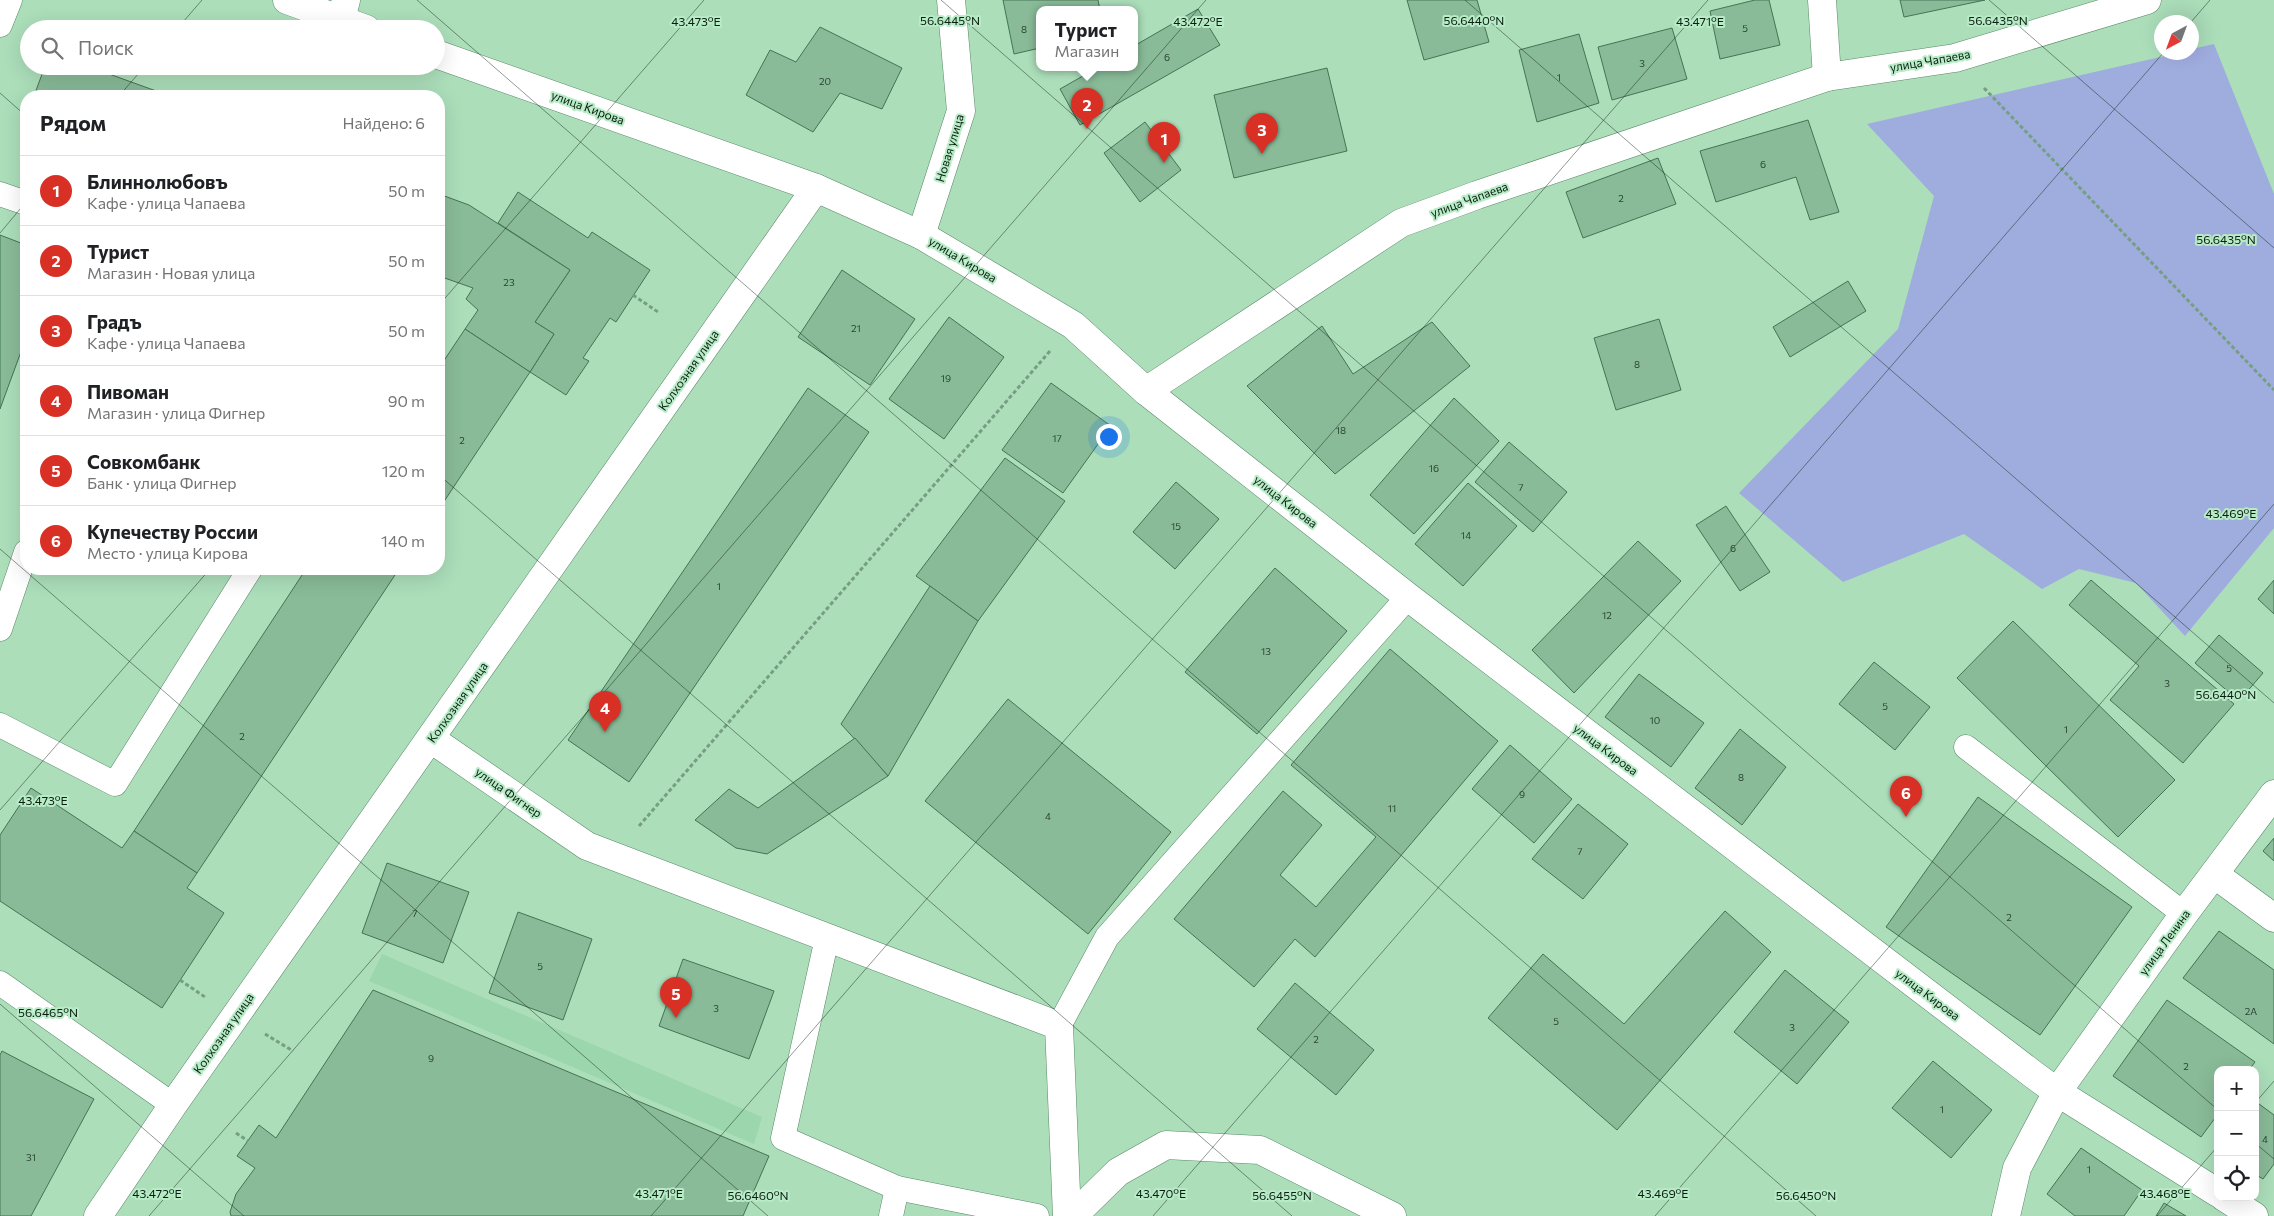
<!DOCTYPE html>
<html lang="ru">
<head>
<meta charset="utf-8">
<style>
  body { margin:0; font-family:Commissioner,sans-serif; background:#f2f2f2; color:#202124 }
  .controls { position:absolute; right:15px; bottom:15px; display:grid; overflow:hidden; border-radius:10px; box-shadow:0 5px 20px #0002 }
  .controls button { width:45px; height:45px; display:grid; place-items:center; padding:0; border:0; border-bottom:1px solid #e0e0e0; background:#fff; color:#202124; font:25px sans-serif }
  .compass { position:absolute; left:2154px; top:15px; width:45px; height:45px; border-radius:50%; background:#fff; box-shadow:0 5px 20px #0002; rotate:221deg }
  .you { position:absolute; left:1108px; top:436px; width:18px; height:18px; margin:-12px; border:4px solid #fff; border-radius:50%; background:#1a73e8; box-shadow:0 0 0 8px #1a73e833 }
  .badge { display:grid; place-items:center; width:32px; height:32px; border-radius:50%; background:#d93025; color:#fff; font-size:16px; font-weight:700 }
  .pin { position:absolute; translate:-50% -41px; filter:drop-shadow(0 1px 2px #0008) }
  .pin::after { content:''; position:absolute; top:26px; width:18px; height:15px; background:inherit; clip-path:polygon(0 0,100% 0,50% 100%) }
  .popup { position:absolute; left:1036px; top:6px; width:102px; height:65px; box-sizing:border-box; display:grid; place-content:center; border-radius:10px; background:#fff; filter:drop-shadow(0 1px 4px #0005); font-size:16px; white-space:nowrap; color:#757577 }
  .popup b { font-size:19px; color:#202124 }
  .popup::after { content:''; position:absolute; left:50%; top:100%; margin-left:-10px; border:10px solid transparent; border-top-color:#fff }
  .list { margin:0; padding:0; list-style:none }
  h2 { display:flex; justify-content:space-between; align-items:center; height:65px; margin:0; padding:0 20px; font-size:21px }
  h2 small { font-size:16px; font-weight:400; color:#757577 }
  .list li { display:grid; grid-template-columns:32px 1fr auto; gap:15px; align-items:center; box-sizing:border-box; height:70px; padding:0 20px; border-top:1px solid #e0e0e0 }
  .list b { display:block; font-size:19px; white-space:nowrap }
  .list p { margin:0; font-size:16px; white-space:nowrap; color:#757577 }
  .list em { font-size:16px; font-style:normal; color:#757577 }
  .icon { flex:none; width:28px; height:28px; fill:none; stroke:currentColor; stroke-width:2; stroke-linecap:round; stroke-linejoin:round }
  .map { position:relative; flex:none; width:2274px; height:1216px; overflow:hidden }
  .search { position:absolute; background:#fff; box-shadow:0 5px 20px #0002; left:20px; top:20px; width:425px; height:55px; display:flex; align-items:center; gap:12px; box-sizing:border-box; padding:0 18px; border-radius:28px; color:#757577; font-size:19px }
  .panel { position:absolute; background:#fff; box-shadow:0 5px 20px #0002; left:20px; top:90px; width:425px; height:485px; border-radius:20px }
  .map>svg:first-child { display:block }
  .built { fill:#9cd6ad }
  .green { fill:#9facde }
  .building { fill:#89bb98; stroke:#457454 }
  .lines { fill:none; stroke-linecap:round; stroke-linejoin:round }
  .service-casing { stroke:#598968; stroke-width:25 }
  .minor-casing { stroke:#598968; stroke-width:29 }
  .tertiary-casing { stroke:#598968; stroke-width:29 }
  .path { stroke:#769e82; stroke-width:3; stroke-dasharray:4 2.5; stroke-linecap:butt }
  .service { stroke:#fff; stroke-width:24 }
  .minor { stroke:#fff; stroke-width:28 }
  .tertiary { stroke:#fff; stroke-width:28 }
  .ticks { fill:none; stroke:#0b1e12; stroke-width:1; stroke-opacity:0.45 }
  .labels { text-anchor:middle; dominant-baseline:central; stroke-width:4; stroke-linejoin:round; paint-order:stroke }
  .number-label { font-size:10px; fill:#2a4534 }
  .street-label { font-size:12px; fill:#0b1e12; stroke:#b8ecc7 }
  .ticks-label { font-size:12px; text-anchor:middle; fill:#0b1e12; stroke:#b8ecc7; stroke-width:4; stroke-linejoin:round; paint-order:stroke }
</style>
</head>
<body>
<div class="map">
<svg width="2274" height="1216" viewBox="0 0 2274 1216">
  <rect width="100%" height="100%" fill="#acdeba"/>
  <polygon class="built" points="382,954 762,1117 754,1144 369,981"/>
  <polygon class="green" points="2214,44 2274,194 2274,528 2185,636 2136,583 2079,569 2042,589 1964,534 1843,582 1739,493 1898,329 1934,196 1867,124 2178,53 2192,52 2192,49"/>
  <g class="building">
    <polygon points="1003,0 1098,0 1100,10 1040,10 1040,48 1014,54"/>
    <polygon points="1407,0 1477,0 1489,42 1424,60"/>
    <polygon points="1755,0 1769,0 1780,45 1720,59 1710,11"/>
    <polygon points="1900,0 1985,0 1904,17"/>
    <polygon points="1198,9 1220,45 1080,125 1060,89 1097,68 1134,68 1134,46"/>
    <polygon points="820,27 902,68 882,109 840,93 813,132 746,95 770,50 796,62"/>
    <polygon points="1672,28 1687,79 1612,100 1598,47"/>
    <polygon points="1579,34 1599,103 1537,122 1519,50"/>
    <polygon points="45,66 87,66 170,96 34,96"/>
    <polygon points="1327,68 1347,151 1234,178 1214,95"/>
    <polygon points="1808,120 1839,212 1810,220 1796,177 1716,202 1700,151"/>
    <polygon points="1145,122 1181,170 1140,202 1104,153"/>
    <polygon points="1658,158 1676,204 1583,238 1566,192"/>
    <polygon points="518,192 588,238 592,232 650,270 616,322 610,318 583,358 589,361 566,395 530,372 554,334 535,322 570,270 498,223"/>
    <polygon points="439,194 469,205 570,270 535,322 554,334 530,372 465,329 478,310 466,299 473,288 439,276"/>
    <polygon points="0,235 26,245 26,338 0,409"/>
    <polygon points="842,270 915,319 870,385 798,337"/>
    <polygon points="1848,281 1866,311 1790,357 1773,327"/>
    <polygon points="949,317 1004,357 944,439 889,399"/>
    <polygon points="1659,319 1681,390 1616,410 1594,338"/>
    <polygon points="1432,322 1470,366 1335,474 1247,386 1322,326 1353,374"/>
    <polygon points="465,329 530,372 439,509 439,368"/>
    <polygon points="1051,383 1111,426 1063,493 1002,450"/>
    <polygon points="808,388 869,432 629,782 568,740"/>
    <polygon points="1454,398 1499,441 1414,534 1370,495"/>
    <polygon points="1509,442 1567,492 1533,532 1475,482"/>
    <polygon points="1005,458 1065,501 978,621 916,576"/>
    <polygon points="1176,482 1219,519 1175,569 1133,532"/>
    <polygon points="1468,483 1517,526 1463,586 1415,544"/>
    <polygon points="1726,506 1770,572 1740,591 1696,525"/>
    <polygon points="1638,541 1681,581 1574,693 1532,650"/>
    <polygon points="1275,568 1347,631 1257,734 1185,672"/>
    <polygon points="306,569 399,569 197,873 134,831"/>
    <polygon points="2091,580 2234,704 2183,763 2110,700 2139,666 2069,605"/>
    <polygon points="2274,580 2274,614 2258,599"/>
    <polygon points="930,586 978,621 888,776 841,724"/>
    <polygon points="2013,621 2175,780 2118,837 1957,678"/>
    <polygon points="2219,635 2263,673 2239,701 2195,663"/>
    <polygon points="1390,649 1498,741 1315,957 1295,939 1254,987 1174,919 1283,791 1322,825 1280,875 1316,907 1376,837 1291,765"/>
    <polygon points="1874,662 1930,707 1895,750 1839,704"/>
    <polygon points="1639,674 1704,723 1671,767 1605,717"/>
    <polygon points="1008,699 1171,832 1088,934 925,801"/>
    <polygon points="1740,729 1786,767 1742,825 1695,788"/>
    <polygon points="855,738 888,776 767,854 736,848 695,820 729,789 758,808"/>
    <polygon points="1510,745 1572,799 1534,843 1472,789"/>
    <polygon points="31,788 122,848 134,831 197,873 187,888 224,913 162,1008 0,901 0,835"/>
    <polygon points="1978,797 2132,907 2040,1035 1886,927"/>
    <polygon points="1578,804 1628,844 1583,899 1532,859"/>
    <polygon points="2274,838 2274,861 2263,851"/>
    <polygon points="387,863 469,892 443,963 362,933"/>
    <polygon points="1725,911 1771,952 1617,1130 1488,1018 1543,954 1624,1024"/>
    <polygon points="518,912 592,939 563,1020 489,993"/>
    <polygon points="2219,931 2274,970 2274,1044 2183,978"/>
    <polygon points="683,959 774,991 749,1059 659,1026"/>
    <polygon points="1785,970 1849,1022 1797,1084 1734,1032"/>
    <polygon points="1295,983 1374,1050 1336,1095 1257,1029"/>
    <polygon points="373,990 769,1156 743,1216 231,1216 230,1212 236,1194 255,1168 237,1156 259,1125 276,1138"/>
    <polygon points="2167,1000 2255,1062 2249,1070 2218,1070 2218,1114 2201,1137 2113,1076"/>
    <polygon points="2,1051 94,1099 31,1216 0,1216 0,1055"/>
    <polygon points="1933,1061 1992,1110 1951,1158 1892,1108"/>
    <polygon points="2255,1101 2274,1115 2274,1164 2263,1179 2255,1174"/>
    <polygon points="2081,1148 2142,1190 2124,1216 2075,1216 2047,1194"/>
    <polygon points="2164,1203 2186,1216 2156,1216"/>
  </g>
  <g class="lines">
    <defs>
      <g id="service">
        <polyline points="0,25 10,0"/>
        <polyline points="0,194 26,203"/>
        <polyline points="0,629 26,552"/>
        <polyline points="0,725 115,784 250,569"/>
        <polyline points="1966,747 2184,914"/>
        <polyline points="827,938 783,1138 897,1188 891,1216"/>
        <polyline points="0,983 173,1105"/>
        <polyline points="1059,1026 1107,937 1408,597"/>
        <polyline points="897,1188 1037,1216"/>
      </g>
      <g id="minor">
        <polyline points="1822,0 1827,77"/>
        <polyline points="341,20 346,0"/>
        <polyline points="1146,391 1401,223 1477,195 1827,77 1955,58 2147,0"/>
        <polyline points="431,739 587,846 1059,1026 1067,1216"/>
        <polyline points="2214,874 2274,918"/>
        <polyline points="2057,1092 2184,914 2274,794"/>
        <polyline points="98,1216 173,1105 816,188"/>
        <polyline points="1073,1216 1118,1172 1166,1145 1260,1150 1392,1216"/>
      </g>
      <g id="tertiary">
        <polyline points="287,0 366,29"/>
        <polyline points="436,54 816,188 921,235 1073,325 1146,391 1408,597 2034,1075 2057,1092 2218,1193"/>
        <polyline points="921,235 961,111 951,0"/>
        <polyline points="2224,1197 2254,1216"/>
        <polyline points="2006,1216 2017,1168 2057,1092"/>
      </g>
    </defs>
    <use href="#service" class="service-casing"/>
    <use href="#minor" class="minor-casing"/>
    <use href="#tertiary" class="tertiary-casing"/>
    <g class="path">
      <polyline points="1984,88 2274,390"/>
      <polyline points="633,295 658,312"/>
      <polyline points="639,826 1050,351"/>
      <polyline points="180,980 205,997"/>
      <polyline points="265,1034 293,1051"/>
      <polyline points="236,1133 248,1141"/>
    </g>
    <use href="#service" class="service"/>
    <use href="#minor" class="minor"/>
    <use href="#tertiary" class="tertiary"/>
  </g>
  <path class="ticks" d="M417 0 1816 1216M941 0 2218 1110M1465 0 2274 703M1989 0 2274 248M2191 22 2210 0M177 29 202 0M0 93 26 116M119 96 145 66M0 233 26 202M439 305 704 0M439 475 1292 1216M0 549 768 1216M0 810 210 569M0 1004 244 1216M2255 1103 2274 1081M2255 1143 2274 1159M149 1216 1206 0M651 1216 1708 0M1153 1216 2164 52M1655 1216 2274 504M2157 1216 2218 1146"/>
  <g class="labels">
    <g class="number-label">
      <text x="1745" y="28">5</text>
      <text x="1024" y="29">8</text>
      <text x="1167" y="57">6</text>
      <text x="1642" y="63">3</text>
      <text x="1559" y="77">1</text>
      <text x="825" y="81">20</text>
      <text x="1763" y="164">6</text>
      <text x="1621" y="198">2</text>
      <text x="509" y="282">23</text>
      <text x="856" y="328">21</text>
      <text x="1637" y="364">8</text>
      <text x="946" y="378">19</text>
      <text x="1341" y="430">18</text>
      <text x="1057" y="438">17</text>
      <text x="462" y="440">2</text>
      <text x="1434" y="468">16</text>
      <text x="1521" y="487">7</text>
      <text x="1176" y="526">15</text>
      <text x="1466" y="535">14</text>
      <text x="1733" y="548">6</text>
      <text x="719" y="586">1</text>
      <text x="1607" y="615">12</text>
      <text x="1266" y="651">13</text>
      <text x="2229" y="668">5</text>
      <text x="2167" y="683">3</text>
      <text x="1885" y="706">5</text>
      <text x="1655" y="720">10</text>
      <text x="2066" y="729">1</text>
      <text x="242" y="736">2</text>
      <text x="1741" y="777">8</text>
      <text x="1522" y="794">9</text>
      <text x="1392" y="808">11</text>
      <text x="1048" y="816">4</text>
      <text x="1580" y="851">7</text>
      <text x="415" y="913">7</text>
      <text x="2009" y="917">2</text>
      <text x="540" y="966">5</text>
      <text x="716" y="1008">3</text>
      <text x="2251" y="1011">2А</text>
      <text x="1556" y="1021">5</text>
      <text x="1792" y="1027">3</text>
      <text x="1316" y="1039">2</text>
      <text x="431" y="1058">9</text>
      <text x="2186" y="1066">2</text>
      <text x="1942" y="1109">1</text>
      <text x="2265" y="1139">4</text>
      <text x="31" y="1157">31</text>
      <text x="2089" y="1169">1</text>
    </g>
    <g class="street-label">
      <text transform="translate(1930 60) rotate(-10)">улица Чапаева</text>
      <text transform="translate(588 107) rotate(20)">улица Кирова</text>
      <text transform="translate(949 148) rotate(-73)">Новая улица</text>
      <text transform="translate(1469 199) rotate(-20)">улица Чапаева</text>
      <text transform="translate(963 259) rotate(31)">улица Кирова</text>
      <text transform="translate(688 370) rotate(-55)">Колхозная улица</text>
      <text transform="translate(1286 501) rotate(38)">улица Кирова</text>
      <text transform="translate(457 702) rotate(-55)">Колхозная улица</text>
      <text transform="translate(1606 749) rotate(37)">улица Кирова</text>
      <text transform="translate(509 792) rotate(35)">улица Фигнер</text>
      <text transform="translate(2164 942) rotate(-54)">улица Ленина</text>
      <text transform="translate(1928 994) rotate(37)">улица Кирова</text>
      <text transform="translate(223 1033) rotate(-55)">Колхозная улица</text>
    </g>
  </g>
  <g class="ticks-label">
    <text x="950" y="25">56.6445°N</text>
    <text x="1474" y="25">56.6440°N</text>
    <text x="1998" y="25">56.6435°N</text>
    <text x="696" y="26">43.473°E</text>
    <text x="1198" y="26">43.472°E</text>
    <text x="1700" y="26">43.471°E</text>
    <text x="2226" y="244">56.6435°N</text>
    <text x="2231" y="518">43.469°E</text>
    <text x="2226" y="699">56.6440°N</text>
    <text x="43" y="805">43.473°E</text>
    <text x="48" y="1017">56.6465°N</text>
    <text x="157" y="1198">43.472°E</text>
    <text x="659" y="1198">43.471°E</text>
    <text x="1161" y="1198">43.470°E</text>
    <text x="1663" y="1198">43.469°E</text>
    <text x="2165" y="1198">43.468°E</text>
    <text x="758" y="1200">56.6460°N</text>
    <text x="1282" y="1200">56.6455°N</text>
    <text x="1806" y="1200">56.6450°N</text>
  </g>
</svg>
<div class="controls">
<button>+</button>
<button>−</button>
<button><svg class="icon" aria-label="locate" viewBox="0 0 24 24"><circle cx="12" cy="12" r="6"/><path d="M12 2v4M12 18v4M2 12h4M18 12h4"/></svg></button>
</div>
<svg class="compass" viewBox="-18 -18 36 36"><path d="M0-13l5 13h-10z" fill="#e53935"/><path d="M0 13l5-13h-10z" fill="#757577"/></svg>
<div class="you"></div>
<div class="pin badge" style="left:1164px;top:163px">1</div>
<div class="pin badge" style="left:1087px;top:129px">2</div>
<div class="popup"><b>Турист</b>Магазин</div>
<div class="pin badge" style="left:1262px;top:154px">3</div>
<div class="pin badge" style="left:605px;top:732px">4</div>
<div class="pin badge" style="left:676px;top:1018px">5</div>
<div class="pin badge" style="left:1906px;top:817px">6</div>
<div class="search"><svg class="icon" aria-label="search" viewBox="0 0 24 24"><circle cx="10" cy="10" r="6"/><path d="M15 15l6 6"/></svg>Поиск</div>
<section class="panel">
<h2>Рядом<small>Найдено: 6</small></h2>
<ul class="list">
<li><span class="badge">1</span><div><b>Блиннолюбовъ</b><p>Кафе · улица Чапаева</p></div><em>50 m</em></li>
<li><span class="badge">2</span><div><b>Турист</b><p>Магазин · Новая улица</p></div><em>50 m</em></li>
<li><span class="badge">3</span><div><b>Градъ</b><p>Кафе · улица Чапаева</p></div><em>50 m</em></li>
<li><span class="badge">4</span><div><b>Пивоман</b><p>Магазин · улица Фигнер</p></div><em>90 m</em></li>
<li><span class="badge">5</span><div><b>Совкомбанк</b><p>Банк · улица Фигнер</p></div><em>120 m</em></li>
<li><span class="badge">6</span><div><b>Купечеству России</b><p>Место · улица Кирова</p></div><em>140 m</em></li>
</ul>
</section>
</div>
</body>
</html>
